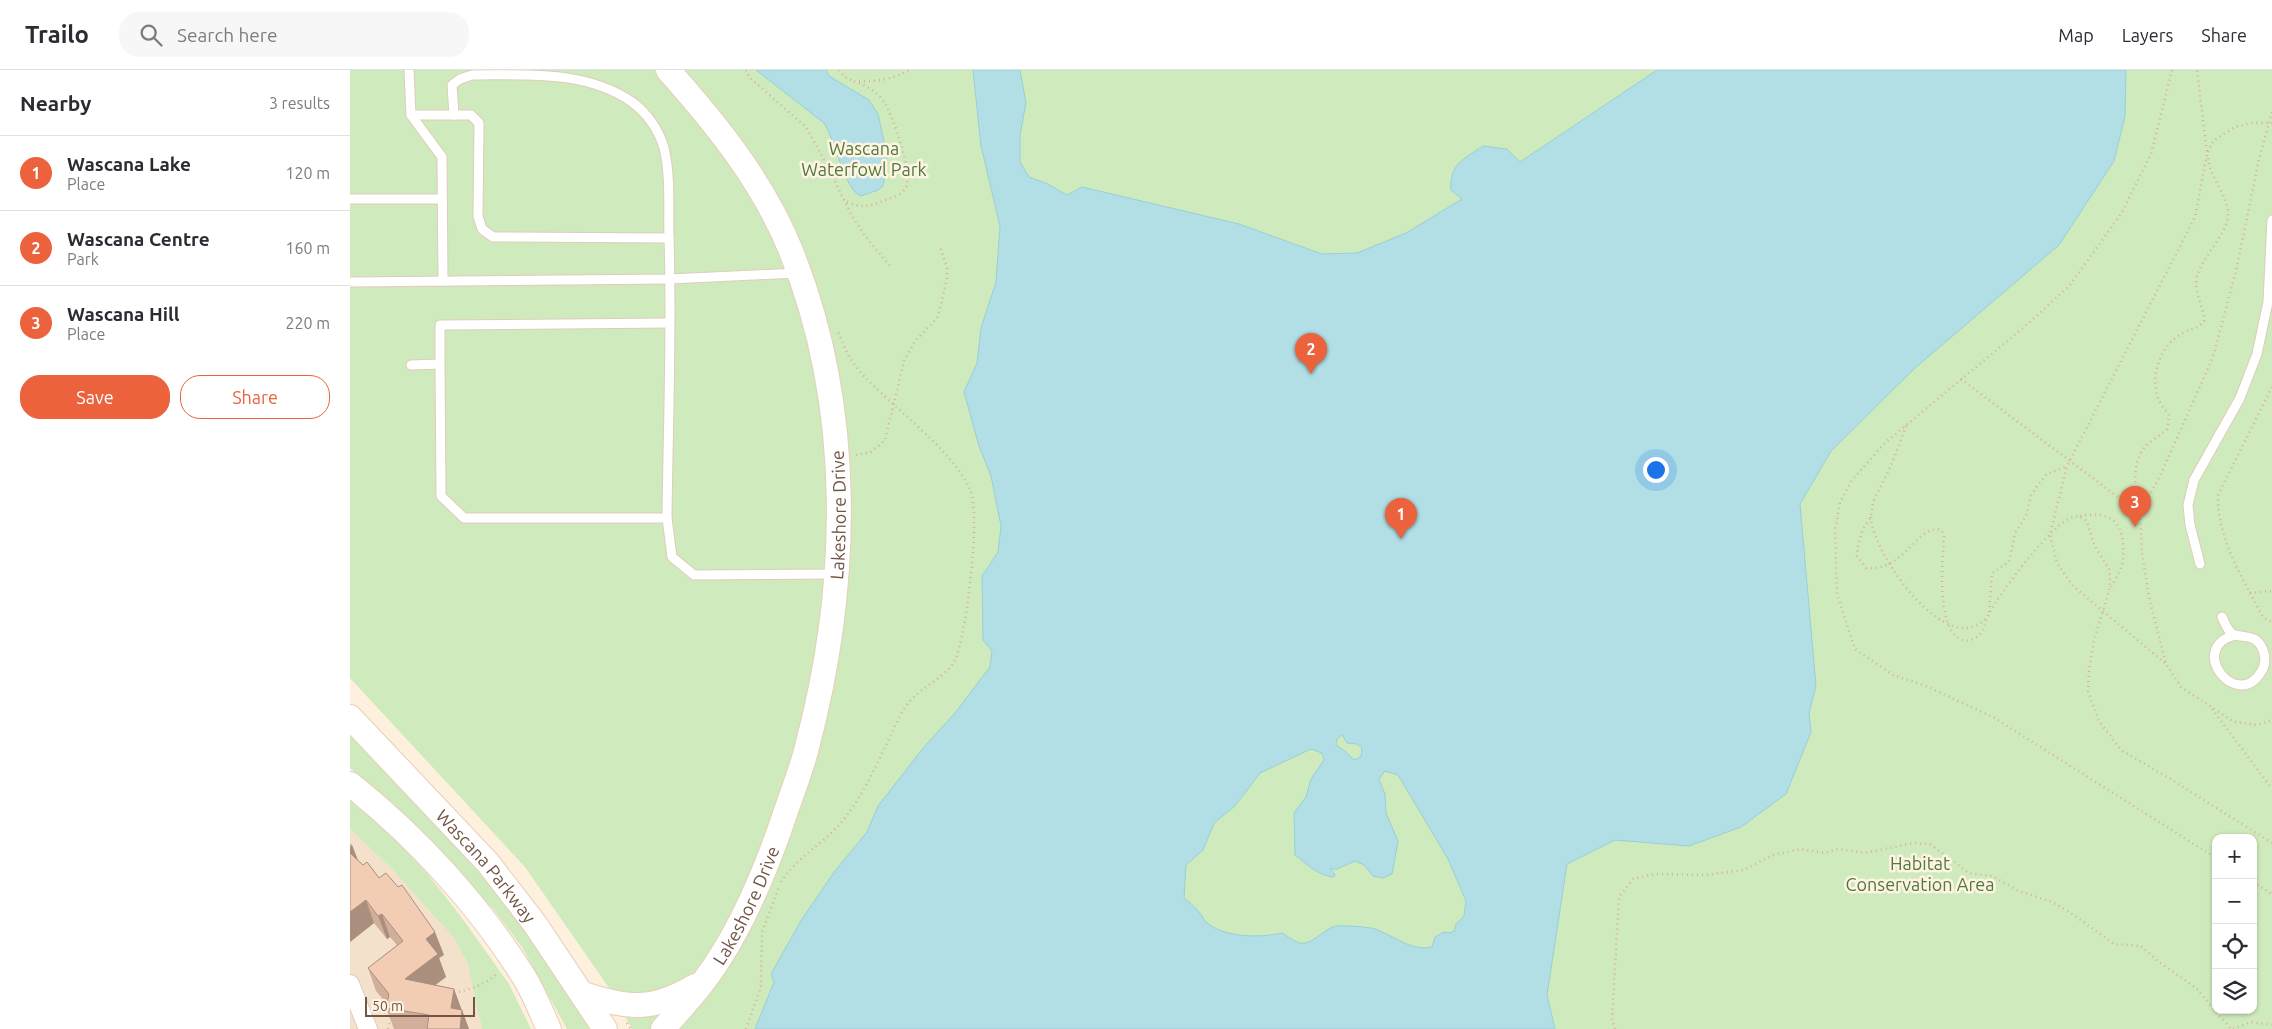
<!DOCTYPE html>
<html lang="en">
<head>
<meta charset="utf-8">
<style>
  body { margin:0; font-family:Ubuntu,sans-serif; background:#f7f7f7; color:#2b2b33 }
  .controls { position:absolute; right:15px; bottom:15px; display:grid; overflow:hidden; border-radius:10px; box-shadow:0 1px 4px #0004 }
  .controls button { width:45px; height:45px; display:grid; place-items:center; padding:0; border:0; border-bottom:1px solid #e1e1e2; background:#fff; color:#2b2b33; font:25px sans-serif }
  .scale { position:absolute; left:15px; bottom:12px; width:110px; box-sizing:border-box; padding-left:5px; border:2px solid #725545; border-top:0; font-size:14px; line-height:18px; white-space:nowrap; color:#725545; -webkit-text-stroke:4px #fff4e4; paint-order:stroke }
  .you { position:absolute; left:1305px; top:399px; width:18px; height:18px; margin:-12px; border:4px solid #fff; border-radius:50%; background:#1a73e8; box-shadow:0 0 0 8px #1a73e833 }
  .badge { display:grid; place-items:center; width:32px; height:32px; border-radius:50%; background:#ec623d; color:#fff; font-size:16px; font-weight:700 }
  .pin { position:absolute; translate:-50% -41px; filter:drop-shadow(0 1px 2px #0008) }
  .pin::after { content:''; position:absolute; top:26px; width:18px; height:15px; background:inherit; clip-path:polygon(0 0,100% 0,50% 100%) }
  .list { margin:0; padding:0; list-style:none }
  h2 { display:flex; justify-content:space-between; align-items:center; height:65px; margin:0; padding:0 20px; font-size:21px }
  h2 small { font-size:16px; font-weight:400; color:#7c7c81 }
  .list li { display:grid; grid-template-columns:32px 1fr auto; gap:15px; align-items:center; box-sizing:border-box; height:75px; padding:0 20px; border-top:1px solid #e1e1e2 }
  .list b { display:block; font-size:19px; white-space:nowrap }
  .list p { margin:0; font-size:16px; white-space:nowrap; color:#7c7c81 }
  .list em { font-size:16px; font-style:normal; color:#7c7c81 }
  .actions { display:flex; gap:10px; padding:15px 20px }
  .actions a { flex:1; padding:11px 0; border:1px solid #ec623d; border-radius:20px; text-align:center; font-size:18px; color:#ec623d }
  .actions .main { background:#ec623d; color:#fff }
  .icon { flex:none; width:28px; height:28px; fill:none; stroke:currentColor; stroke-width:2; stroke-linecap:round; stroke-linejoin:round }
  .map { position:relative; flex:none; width:1922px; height:959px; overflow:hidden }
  header { display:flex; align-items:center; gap:30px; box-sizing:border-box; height:70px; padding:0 25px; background:#fff; border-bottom:1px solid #e1e1e2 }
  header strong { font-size:24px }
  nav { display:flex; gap:28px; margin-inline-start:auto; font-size:18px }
  .search { width:350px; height:45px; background:#f7f7f7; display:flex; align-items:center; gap:12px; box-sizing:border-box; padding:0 18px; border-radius:20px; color:#7c7c81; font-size:19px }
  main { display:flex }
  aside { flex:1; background:#fff }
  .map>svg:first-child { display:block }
  .residential { fill:#f4e1cc }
  .green { fill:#cfeabc; fill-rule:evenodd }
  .water { fill:#b2dfe6; stroke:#98cfd8; fill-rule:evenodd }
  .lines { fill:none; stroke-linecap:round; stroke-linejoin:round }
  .lane-casing { stroke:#e0ccba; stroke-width:11 }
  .street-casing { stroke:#e0ccba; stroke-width:20 }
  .secondary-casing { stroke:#e8ceb9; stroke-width:26 }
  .path { stroke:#d7b098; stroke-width:2.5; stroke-dasharray:1 4; stroke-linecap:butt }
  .lane { stroke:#fff; stroke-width:9 }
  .street { stroke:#fff; stroke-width:18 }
  .secondary { stroke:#fff; stroke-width:24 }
  .wall { fill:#d1af9b }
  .shaded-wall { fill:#aa8f7e }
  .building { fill:#f3ccb4; stroke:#aa8f7e }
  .labels { text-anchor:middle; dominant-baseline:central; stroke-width:5; stroke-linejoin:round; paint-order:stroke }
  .park-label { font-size:18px; fill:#50793d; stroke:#fff4e4 }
  .street-label { font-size:18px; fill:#725545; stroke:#fff4e4 }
</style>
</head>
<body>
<header>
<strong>Trailo</strong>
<div class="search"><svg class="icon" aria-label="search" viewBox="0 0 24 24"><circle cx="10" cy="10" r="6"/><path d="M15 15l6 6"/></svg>Search here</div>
<nav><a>Map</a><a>Layers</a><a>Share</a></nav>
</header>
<main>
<aside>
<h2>Nearby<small>3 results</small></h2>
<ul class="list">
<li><span class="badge">1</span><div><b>Wascana Lake</b><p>Place</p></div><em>120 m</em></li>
<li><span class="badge">2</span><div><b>Wascana Centre</b><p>Park</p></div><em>160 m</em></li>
<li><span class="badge">3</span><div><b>Wascana Hill</b><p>Place</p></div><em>220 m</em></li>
</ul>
<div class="actions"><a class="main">Save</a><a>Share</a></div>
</aside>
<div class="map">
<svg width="1922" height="959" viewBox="0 0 1922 959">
  <rect width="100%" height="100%" fill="#fdf0dd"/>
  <polygon class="residential" points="0,759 40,797 104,868 117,892 132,959 0,959"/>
  <g class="green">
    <path d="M0 0H1922V959H282L264 925 175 797 0 608ZM1866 768H1903V940H1866Z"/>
    <polygon points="0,661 129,799 194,885 241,959 217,959 172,877 144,840 44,734 0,698"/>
    <polygon points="0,728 38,762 76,802 112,848 159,914 181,959 132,959 117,892 104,868 40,797 0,759"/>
  </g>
  <g class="water">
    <path d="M406 0H476L479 6 519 30 528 44 537 85 535 106 533 116 528 120 511 126C494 120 486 71 474 53Z"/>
    <path d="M623 0H670L676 33 670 65V92L679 107 698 114 717 125 732 117 889 154 972 184 1007 183 1056 163 1112 129 1101 120C1099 94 1114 89 1133 76L1157 79 1170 92 1307 0H1776L1775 46 1764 91 1709 175 1564 299 1481 381 1450 434 1466 616 1459 643 1461 662 1436 724 1391 757 1339 776 1265 770 1217 794 1197 925 1205 959H405L424 912 421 904 452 849 485 801 517 762 528 736 574 677 605 643 640 597 642 581 633 570 632 506 648 482 651 456 641 406 629 376 614 322 627 293 631 258 646 212 650 156 631 76ZM992 665 997 673 1007 674 1012 678 1011 687 1004 690 995 681 986 675 987 669ZM961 679 972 683 974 690 961 709 956 727 944 743 945 785C957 794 968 806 984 807L985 804 980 799H987L1005 791 1014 795 1023 806 1033 808 1042 804 1048 771 1036 743 1035 724 1029 709 1035 701 1048 705 1098 789 1116 831 1114 846 1106 854 1104 861 1100 863 1094 862 1085 867 1082 877C1059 881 1045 866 1025 859 1019 857 993 855 987 856 973 858 963 876 949 873 944 871 937 866 932 863 910 868 874 868 856 852 853 849 852 845 849 842 845 837 839 832 834 828L836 795 853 780 864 753 885 736 910 703Z"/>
  </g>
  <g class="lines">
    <defs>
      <g id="lane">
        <polyline points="59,0 61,45 92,87 93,211"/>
        <path d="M61 45H104L102 15 110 9 122 5C176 5 236 0 282 32 297 43 309 60 314 78 321 106 318 140 319 168 322 262 318 355 317 448"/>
        <polyline points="104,45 121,45 129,53 128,146 132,159 143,167 319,168"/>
        <polyline points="0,129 92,129"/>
        <polyline points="0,212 320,209 447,203"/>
        <polyline points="90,294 90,255 319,253"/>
        <polyline points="61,295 90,294 91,426 114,448 317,448 322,487 344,505 486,504"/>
        <polyline points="1850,494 1840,455 1838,435 1844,410 1890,328 1907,284 1918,232 1922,150"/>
        <path d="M1872 547C1875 553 1878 563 1885 565 1898 568 1907 565 1913 580 1916 588 1915 596 1911 602 1887 642 1836 578 1885 565"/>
      </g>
      <polyline id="street" points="0,914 18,959"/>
      <g id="secondary">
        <path id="s1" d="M0 647 138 793 185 854 255 959"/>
        <path d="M0 714C67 767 129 835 174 907 184 923 191 942 199 959"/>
        <path d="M234 924C278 939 303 941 345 916"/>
        <path id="s2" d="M313 959C327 943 341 928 354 911 390 863 417 798 436 741 443 720 452 698 457 677 500 515 504 338 441 181 413 112 367 55 318 0"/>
      </g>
    </defs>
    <use href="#lane" class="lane-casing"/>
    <use href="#street" class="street-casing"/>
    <use href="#secondary" class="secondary-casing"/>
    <g class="path">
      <polyline points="396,0 399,7 456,57 477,95 502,146 515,166 542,198"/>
      <polyline points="489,0 495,7 503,11"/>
      <polyline points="1822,0 1801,84 1771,144 1720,215 1679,253 1536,372 1502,410 1490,432 1485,461 1487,524 1505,579 1543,605 1576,616 1643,647 1866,788"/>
      <path d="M509 11C525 12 545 9 559 0"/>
      <polyline points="1922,42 1909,89 1886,201 1863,287 1810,406 1790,443 1792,483 1799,527 1816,594 1831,617 1884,652 1907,655 1922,650"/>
      <polyline points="1858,82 1863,71 1885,57 1901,53 1922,53"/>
      <path d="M497 132C511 138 519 137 533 131 541 128 552 125 556 117 563 104 543 45 534 32 527 21 515 15 503 11"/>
      <polyline points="1611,309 1788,442"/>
      <path d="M1922 317 1868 425C1867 469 1893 509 1913 547L1922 552"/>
      <path d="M1556 356 1541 396 1523 432 1521 447 1513 459 1508 475 1507 486 1516 498C1557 501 1566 454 1591 460L1594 465C1593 488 1585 560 1612 570 1617 572 1625 569 1629 565 1635 560 1635 551 1639 544 1649 524 1702 453 1723 447 1728 445 1732 448 1737 451L1744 475 1759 499 1760 508 1759 521 1744 570 1739 601 1738 621 1749 651 1771 680 1822 710 1922 773"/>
      <polyline points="506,385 521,382 535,370 554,291 565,271 587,248 590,238 597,209 597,198 590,177"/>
      <path d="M1789 442C1785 422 1781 393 1795 377 1801 370 1811 365 1817 359L1819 345C1815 339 1808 332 1807 325 1801 302 1811 276 1831 264 1840 258 1847 260 1854 251 1854 236 1843 222 1847 206 1852 187 1878 163 1878 145 1878 125 1860 108 1858 88"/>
      <path d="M1730 446C1753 442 1770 446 1773 472 1773 479 1774 488 1772 495 1769 503 1764 512 1760 519"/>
      <path d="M1521 447C1522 483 1598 593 1637 547"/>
      <polyline points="1900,523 1922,521"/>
      <polyline points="1639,542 1642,503 1659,492 1665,463 1676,446 1681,426 1687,416 1697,404 1717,396"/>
      <polyline points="1815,593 1723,516 1707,493 1700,464 1717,396 1845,147 1857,84 1847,0"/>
      <polyline points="1862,639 1922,719"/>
      <path d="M431 812C448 785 476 773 495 748 513 725 526 696 539 669 545 656 551 641 561 630 573 616 599 605 605 590 617 564 631 443 620 419 599 376 544 339 511 303L499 287 487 260"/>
      <polyline points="1903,812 1922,824"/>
      <path d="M104 923C122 919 134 915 148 903"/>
      <polyline points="277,953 281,959"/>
      <polyline points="38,959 42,946"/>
      <polyline points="396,959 411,917 412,862 429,817"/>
      <polyline points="1265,959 1262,950 1269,827 1283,809 1305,804 1354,805 1394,800 1423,785 1451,779 1474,783 1488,779 1515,783 1564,773 1580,774 1619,803 1642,806 1669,821 1702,832 1724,845 1764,874 1791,876 1809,892 1846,918 1881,959"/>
      <polyline points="1883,959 1901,952 1922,955"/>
    </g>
    <use href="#lane" class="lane"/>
    <use href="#street" class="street"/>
    <use href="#secondary" class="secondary"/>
  </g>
  <polygon class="wall" points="0,773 2,775 8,791 29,808 94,885 89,888 96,907 85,915 104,919 119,959 44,959 36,938 37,934 26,921 18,898 47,875 40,867 37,869 24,853 0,872"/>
  <g class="shaded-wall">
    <polygon points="2,775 11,798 0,788 0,777"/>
    <polygon points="16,830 24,853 0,872 0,842"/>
    <polygon points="32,844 40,867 37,869 28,846"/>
    <polygon points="85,862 94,885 89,888 96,907 63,932 55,909 76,869"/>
    <polygon points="104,919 112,941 112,940 119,959 108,959 101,938"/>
  </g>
  <polygon class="building" points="0,783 13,795 17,792 29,808 36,803 48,817 52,815 85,862 76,869 88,884 55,909 104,919 101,938 112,940 110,959 77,959 79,945 36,938 39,924 18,898 53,871 32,844 28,846 16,830 0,842"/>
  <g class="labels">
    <g class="park-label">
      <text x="514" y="78">Wascana<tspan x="514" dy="21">Waterfowl Park</tspan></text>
      <text x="1570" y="793">Habitat<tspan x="1570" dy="21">Conservation Area</tspan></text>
    </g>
    <g class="street-label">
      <text stroke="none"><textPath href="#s2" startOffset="555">Lakeshore Drive</textPath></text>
      <text stroke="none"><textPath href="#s1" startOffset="202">Wascana Parkway</textPath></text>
      <text stroke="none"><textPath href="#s2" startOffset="150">Lakeshore Drive</textPath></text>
    </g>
  </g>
</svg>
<div class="controls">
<button>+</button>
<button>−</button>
<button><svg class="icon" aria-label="locate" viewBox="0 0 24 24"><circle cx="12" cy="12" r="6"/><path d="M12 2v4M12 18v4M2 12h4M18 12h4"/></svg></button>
<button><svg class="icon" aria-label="layers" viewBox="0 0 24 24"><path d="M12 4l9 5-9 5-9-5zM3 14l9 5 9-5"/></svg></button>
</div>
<div class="scale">50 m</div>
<div class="you"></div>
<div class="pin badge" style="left:1051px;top:469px">1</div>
<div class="pin badge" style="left:961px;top:304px">2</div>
<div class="pin badge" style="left:1785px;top:457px">3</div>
</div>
</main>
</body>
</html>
